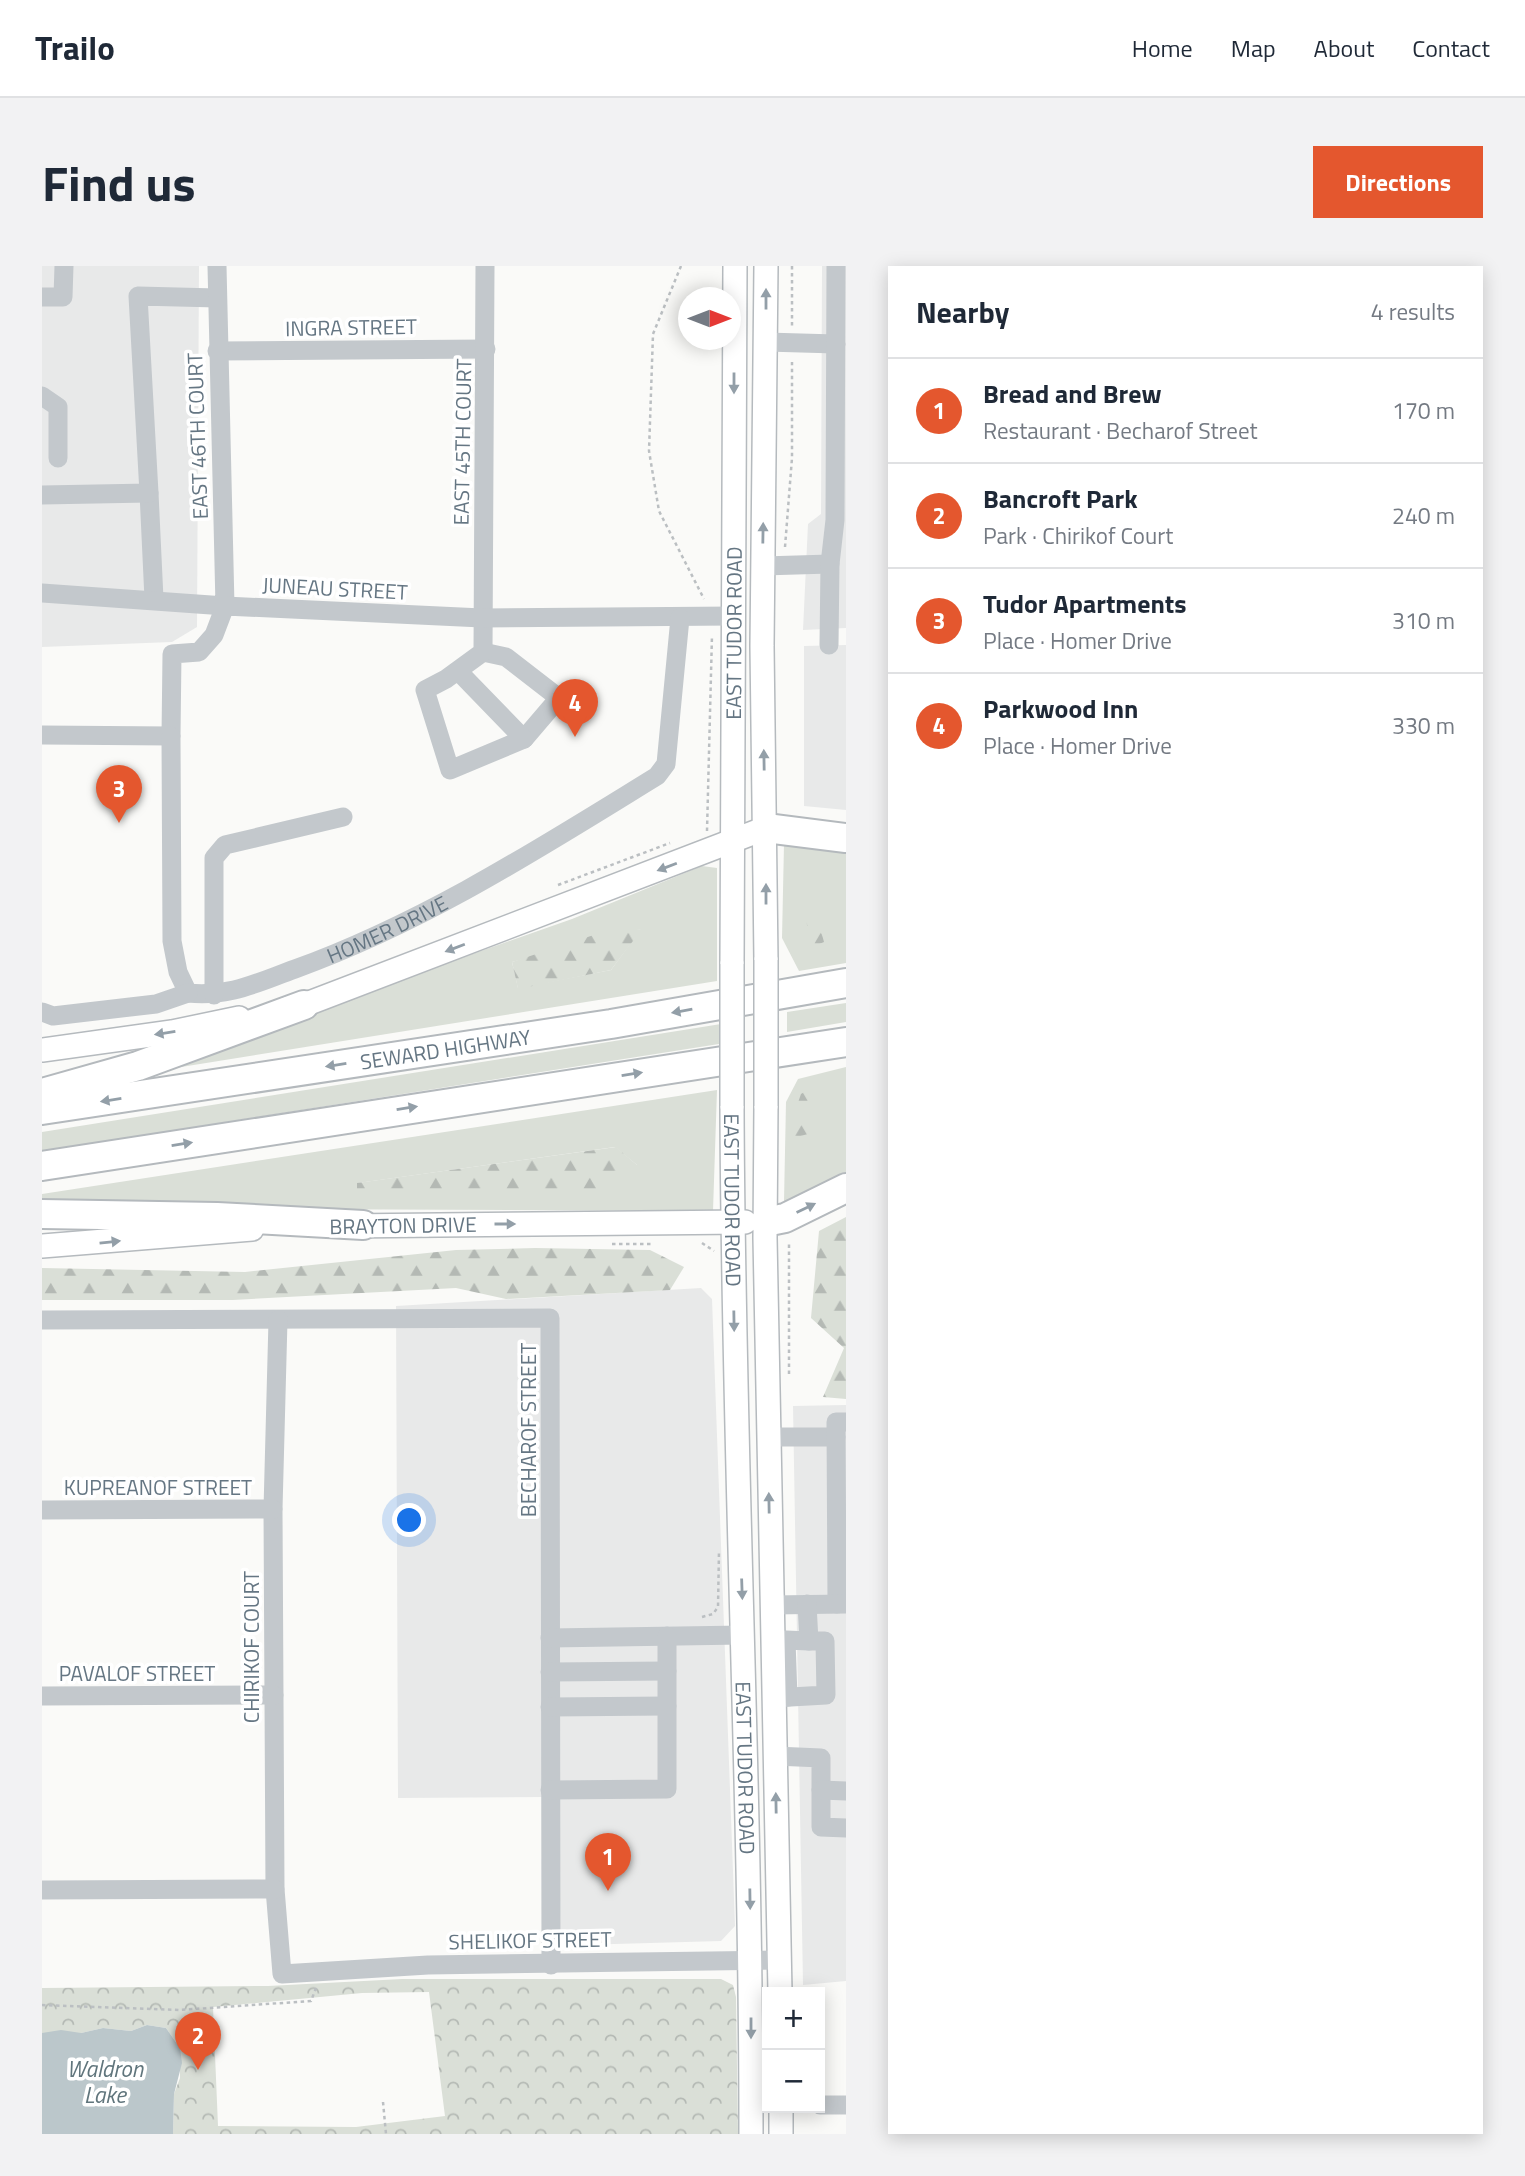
<!DOCTYPE html>
<html lang="en">
<head>
<meta charset="utf-8">
<style>
  body { margin:0; font-family:"Titillium Web",sans-serif; background:#f2f2f3; color:#1f2937 }
  .controls { position:absolute; right:21px; bottom:21px; display:grid; overflow:hidden; border-radius:0px; box-shadow:0 4px 18px #0003 }
  .controls button { width:63px; height:63px; display:grid; place-items:center; padding:0; border:0; border-bottom:2px solid #e0e1e3; background:#fff; color:#1f2937; font:35px sans-serif }
  .compass { position:absolute; left:636px; top:21px; width:63px; height:63px; border-radius:50%; background:#fff; box-shadow:0 4px 18px #0003; rotate:90deg }
  .you { position:absolute; left:368px; top:1255px; width:24px; height:24px; margin:-18px; border:5px solid #fff; border-radius:50%; background:#1a73e8; box-shadow:0 0 0 10px #1a73e833 }
  .badge { display:grid; place-items:center; width:46px; height:46px; border-radius:50%; background:#e4572e; color:#fff; font-size:23px; font-weight:700 }
  .pin { position:absolute; translate:-50% -58px; filter:drop-shadow(0 2px 4px #0008) }
  .pin::after { content:''; position:absolute; top:37px; width:24px; height:21px; background:inherit; clip-path:polygon(0 0,100% 0,50% 100%) }
  .list { margin:0; padding:0; list-style:none }
  h2 { display:flex; justify-content:space-between; align-items:center; height:91px; margin:0; padding:0 28px; font-size:30px }
  h2 small { font-size:23px; font-weight:400; color:#747a83 }
  .list li { display:grid; grid-template-columns:46px 1fr auto; gap:21px; align-items:center; box-sizing:border-box; height:105px; padding:0 28px; border-top:2px solid #e0e1e3 }
  .list b { display:block; font-size:26px; white-space:nowrap }
  .list p { margin:0; font-size:23px; white-space:nowrap; color:#747a83 }
  .list em { font-size:23px; font-style:normal; color:#747a83 }
  .map { position:relative; flex:none; width:804px; height:1868px; overflow:hidden; border-radius:0px }
  header { display:flex; align-items:center; gap:42px; box-sizing:border-box; height:98px; padding:0 35px; background:#fff; border-bottom:2px solid #e0e1e3 }
  header strong { font-size:33px }
  nav { display:flex; gap:38px; margin-inline-start:auto; font-size:24px }
  .intro { display:flex; align-items:center; justify-content:space-between; box-sizing:border-box; height:168px; padding:0 42px }
  h1 { margin:0; font-size:49px }
  .button { padding:18px 32px; border-radius:0px; background:#e4572e; color:#fff; font-size:24px; font-weight:700 }
  main { display:flex; gap:42px; padding:0 42px }
  aside { flex:1; background:#fff; border-radius:0px; box-shadow:0 4px 18px #0003 }
  .map>svg:first-child { display:block }
  .built { fill:#e8e9e9 }
  .green { fill:#dadfd7; fill-rule:evenodd }
  .forest { fill:url(#forest-firs) }
  .park { fill:url(#park-crowns); fill-rule:evenodd }
  .water { fill:#bbc7cb }
  .lines { fill:none; stroke-linecap:round; stroke-linejoin:round }
  .major-casing { stroke:#b5babe; stroke-width:26 }
  .highway-casing { stroke:#b4b9bd; stroke-width:32 }
  .path { stroke:#bbbfc2; stroke-width:2.5; stroke-dasharray:3.5 3.5; stroke-linecap:butt }
  .minor { stroke:#c3c8cc; stroke-width:19 }
  .major { stroke:#fff; stroke-width:23 }
  .highway { stroke:#fff; stroke-width:28 }
  .major-bridge-casing { stroke:#b5babe; stroke-width:26; stroke-linecap:butt }
  .major-bridge { stroke:#fff; stroke-width:23 }
  .oneway { fill:#939fa8 }
  .labels { text-anchor:middle; dominant-baseline:central; stroke-width:7; stroke-linejoin:round; paint-order:stroke }
  .street-label { font-size:21px; fill:#657683; stroke:#fff }
  .water-label { font-size:23px; font-style:italic; fill:#60757c; stroke:#fff }
</style>
</head>
<body>
<header>
<strong>Trailo</strong>
<nav><a>Home</a><a>Map</a><a>About</a><a>Contact</a></nav>
</header>
<div class="intro"><h1>Find us</h1><a class="button">Directions</a></div>
<main>
<div class="map">
<svg width="804" height="1868" viewBox="0 0 804 1868">
  <defs>
    <pattern id="forest-firs" width="22" height="20" patternUnits="userSpaceOnUse" patternTransform="scale(1.75)"><rect width="22" height="20" fill="#dadfd7"/><path d="M5 1l3.5 6h-7zM16 11l3.5 6h-7z" fill="#b4b9b4"/></pattern>
    <pattern id="park-crowns" width="20" height="18" patternUnits="userSpaceOnUse" patternTransform="scale(1.75)"><rect width="20" height="18" fill="#dadfd7"/><path d="M2 6a3 3 0 1 1 6 0M12 15a3 3 0 1 1 6 0" fill="none" stroke="#b4b9b4"/></pattern>
  </defs>
  <rect width="100%" height="100%" fill="#fafaf8"/>
  <g class="built">
    <polygon points="0,0 157,0 155,361 130,376 0,381"/>
    <polygon points="780,0 804,0 804,362 761,364 766,258 779,248"/>
    <polygon points="804,379 804,544 762,540 762,380"/>
    <polygon points="659,1022 670,1033 693,1660 679,1675 502,1680 503,1531 356,1532 354,1040"/>
    <polygon points="804,1139 804,1715 761,1719 751,1140"/>
  </g>
  <g class="green">
    <polygon points="742,578 804,585 804,697 757,705 740,672"/>
    <path d="M660 600 675 602V715L108 806 121 797 530 653ZM599 663 569 704 476 722 470 696Z"/>
    <polygon points="804,737 804,756 745,766 745,746"/>
    <polygon points="679,758 677,778 0,885 0,866"/>
    <polygon points="804,801 804,908 758,933 742,935 744,836 756,813"/>
    <path d="M675 824 671 945 0 942V928ZM573 881 595 899 316 927V917Z"/>
  </g>
  <g class="forest">
    <polygon points="763,650 776,654 782,676 770,681"/>
    <polygon points="600,663 569,704 476,723 470,696 564,665"/>
    <polygon points="767,823 766,868 751,872 751,851 759,828"/>
    <polygon points="574,881 595,899 572,927 315,927 315,917"/>
    <polygon points="804,951 804,1133 781,1131 802,1082 769,1052 777,965"/>
    <polygon points="493,982 608,984 642,1001 628,1024 464,1033 414,1022 191,1034 0,1034 0,1002 203,1006 414,984"/>
  </g>
  <path class="park" d="M360 1713H679L691 1719 694 1731 696 1868H131L132 1828 138 1812V1782L124 1762 105 1759 89 1765 61 1762 39 1767H0V1722L226 1720ZM387 1726 403 1850 314 1861 176 1860 171 1741 320 1727Z"/>
  <polygon class="water" points="105,1759 124,1762 138,1782 140,1797 132,1828 131,1868 0,1868 0,1767 19,1764 39,1767 61,1762 89,1765"/>
  <g class="lines">
    <defs>
      <g id="major">
        <polyline points="724,694 720,380 724,0"/>
        <path id="s2" d="M690 698 693 0"/>
        <polyline points="245,743 262,739 724,562"/>
        <polyline points="0,784 130,766 197,752"/>
        <path id="s3" d="M690 840C691 1183 709 1525 709 1868"/>
        <polyline points="724,840 723,972 738,1726"/>
        <polyline points="303,960 703,956"/>
        <polyline points="0,980 210,963"/>
        <polyline points="739,1842 739,1868"/>
      </g>
      <g id="highway">
        <polyline points="724,562 804,572"/>
        <polyline points="0,827 96,800 262,739"/>
        <path id="s4" d="M0 844 569 758 804 717"/>
        <polyline points="0,900 804,776"/>
        <polyline points="0,948 175,951 321,959"/>
        <polyline points="723,956 743,952 804,922"/>
      </g>
    </defs>
    <use href="#major" class="major-casing"/>
    <use href="#highway" class="highway-casing"/>
    <g class="path">
      <polyline points="639,0 611,68 607,185 617,245 662,333"/>
      <polyline points="750,0 750,61"/>
      <polyline points="743,281 750,192 750,96"/>
      <polyline points="665,565 670,369"/>
      <polyline points="516,619 628,577"/>
      <polyline points="660,977 672,985"/>
      <polyline points="570,978 612,978"/>
      <polyline points="747,1108 747,975"/>
      <polyline points="660,1351 671,1348 676,1341 677,1284"/>
      <polyline points="0,1739 137,1744 269,1735 274,1722"/>
      <polyline points="341,1836 344,1868"/>
    </g>
    <g class="minor">
      <polyline points="0,31 21,31 22,0"/>
      <polyline points="724,76 794,78"/>
      <polyline points="175,85 444,83"/>
      <polyline points="0,130 16,141 16,192"/>
      <polyline points="107,227 112,333"/>
      <polyline points="0,229 107,227 96,30 175,32"/>
      <polyline points="721,300 788,298"/>
      <polyline points="0,327 183,340 175,0"/>
      <polyline points="787,379 788,298 793,254 794,0"/>
      <polyline points="441,386 464,391 517,432 482,473"/>
      <polyline points="416,405 482,473 408,504 383,424 404,413 441,386 443,0"/>
      <polyline points="0,469 129,470 130,388 157,386 172,369 183,340 440,352 692,350"/>
      <path id="s1" d="M129 470 130 675 136 706 146 727C188 731 214 717 253 703 383 656 498 582 615 510L624 498 638 352"/>
      <polyline points="172,729 172,592 183,579 301,551"/>
      <polyline points="0,746 11,750 114,738 146,727"/>
      <polyline points="0,1054 508,1052 509,1699"/>
      <polyline points="236,1054 231,1243 233,1623 240,1708 386,1699 738,1694"/>
      <polyline points="726,1171 794,1171"/>
      <polyline points="0,1244 231,1243"/>
      <polyline points="795,1338 794,1156 804,1156"/>
      <polyline points="729,1339 804,1338"/>
      <polyline points="508,1372 701,1369"/>
      <polyline points="508,1406 625,1405"/>
      <polyline points="0,1430 232,1429"/>
      <polyline points="746,1431 744,1374 767,1375"/>
      <polyline points="731,1432 784,1429 783,1375 767,1375 765,1338"/>
      <polyline points="508,1441 625,1440"/>
      <polyline points="733,1490 779,1492 779,1561 804,1562"/>
      <polyline points="508,1524 625,1523 625,1370"/>
      <polyline points="779,1524 804,1525"/>
      <polyline points="0,1624 233,1623"/>
      <polyline points="778,1839 804,1839"/>
    </g>
    <use href="#major" class="major"/>
    <use href="#highway" class="highway"/>
    <defs>
      <g id="major-bridge">
        <polyline points="724,694 724,840"/>
        <polyline points="690,698 690,840"/>
      </g>
    </defs>
    <use href="#major-bridge" class="major-bridge-casing"/>
    <use href="#major-bridge" class="major-bridge"/>
  </g>
  <defs><path id="oneway-solid" d="M-6-.8H1V-3.2L6.5 0L1 3.2V.8H-6Z" transform="scale(1.75)"/></defs>
  <g class="oneway">
    <use href="#oneway-solid" transform="translate(724 33) rotate(-90)"/>
    <use href="#oneway-solid" transform="translate(692 117) rotate(90)"/>
    <use href="#oneway-solid" transform="translate(721 267) rotate(-89)"/>
    <use href="#oneway-solid" transform="translate(722 494) rotate(-91)"/>
    <use href="#oneway-solid" transform="translate(625 601) rotate(159)"/>
    <use href="#oneway-solid" transform="translate(724 628) rotate(-90)"/>
    <use href="#oneway-solid" transform="translate(413 682) rotate(159)"/>
    <use href="#oneway-solid" transform="translate(640 745) rotate(170)"/>
    <use href="#oneway-solid" transform="translate(123 767) rotate(171)"/>
    <use href="#oneway-solid" transform="translate(294 799) rotate(171)"/>
    <use href="#oneway-solid" transform="translate(590 808) rotate(-9)"/>
    <use href="#oneway-solid" transform="translate(69 834) rotate(171)"/>
    <use href="#oneway-solid" transform="translate(365 842) rotate(-9)"/>
    <use href="#oneway-solid" transform="translate(140 878) rotate(-9)"/>
    <use href="#oneway-solid" transform="translate(764 942) rotate(-26)"/>
    <use href="#oneway-solid" transform="translate(463 958)"/>
    <use href="#oneway-solid" transform="translate(68 976) rotate(-6)"/>
    <use href="#oneway-solid" transform="translate(692 1055) rotate(89)"/>
    <use href="#oneway-solid" transform="translate(727 1237) rotate(-91)"/>
    <use href="#oneway-solid" transform="translate(700 1323) rotate(88)"/>
    <use href="#oneway-solid" transform="translate(734 1537) rotate(-91)"/>
    <use href="#oneway-solid" transform="translate(708 1633) rotate(89)"/>
    <use href="#oneway-solid" transform="translate(709 1762) rotate(90)"/>
  </g>
  <g class="labels">
    <g class="street-label">
      <text transform="translate(309 61) rotate(-1)">INGRA STREET</text>
      <text transform="translate(155 170) rotate(-92)">EAST 46TH COURT</text>
      <text transform="translate(420 176) rotate(-89)">EAST 45TH COURT</text>
      <text transform="translate(293 322) rotate(3)">JUNEAU STREET</text>
      <text stroke="none"><textPath href="#s2" startOffset="331">EAST TUDOR ROAD</textPath></text>
      <text stroke="none"><textPath href="#s1" startOffset="471">HOMER DRIVE</textPath></text>
      <text stroke="none"><textPath href="#s4" startOffset="408">SEWARD HIGHWAY</textPath></text>
      <text stroke="none"><textPath href="#s3" startOffset="94">EAST TUDOR ROAD</textPath></text>
      <text transform="translate(361 959) rotate(-1)">BRAYTON DRIVE</text>
      <text transform="translate(486 1164) rotate(-90)">BECHAROF STREET</text>
      <text x="116" y="1221">KUPREANOF STREET</text>
      <text transform="translate(209 1381) rotate(-90)">CHIRIKOF COURT</text>
      <text x="95" y="1407">PAVALOF STREET</text>
      <text stroke="none"><textPath href="#s3" startOffset="662">EAST TUDOR ROAD</textPath></text>
      <text transform="translate(488 1674) rotate(-1)">SHELIKOF STREET</text>
    </g>
    <g class="water-label">
      <text x="63" y="1802">Waldron<tspan x="63" dy="26">Lake</tspan></text>
    </g>
  </g>
</svg>
<div class="controls">
<button>+</button>
<button>−</button>
</div>
<svg class="compass" viewBox="-18 -18 36 36"><path d="M0-13l5 13h-10z" fill="#e53935"/><path d="M0 13l5-13h-10z" fill="#747a83"/></svg>
<div class="you"></div>
<div class="pin badge" style="left:566px;top:1625px">1</div>
<div class="pin badge" style="left:156px;top:1804px">2</div>
<div class="pin badge" style="left:77px;top:557px">3</div>
<div class="pin badge" style="left:533px;top:471px">4</div>
</div>
<aside>
<h2>Nearby<small>4 results</small></h2>
<ul class="list">
<li><span class="badge">1</span><div><b>Bread and Brew</b><p>Restaurant · Becharof Street</p></div><em>170 m</em></li>
<li><span class="badge">2</span><div><b>Bancroft Park</b><p>Park · Chirikof Court</p></div><em>240 m</em></li>
<li><span class="badge">3</span><div><b>Tudor Apartments</b><p>Place · Homer Drive</p></div><em>310 m</em></li>
<li><span class="badge">4</span><div><b>Parkwood Inn</b><p>Place · Homer Drive</p></div><em>330 m</em></li>
</ul>
</aside>
</main>
</body>
</html>
